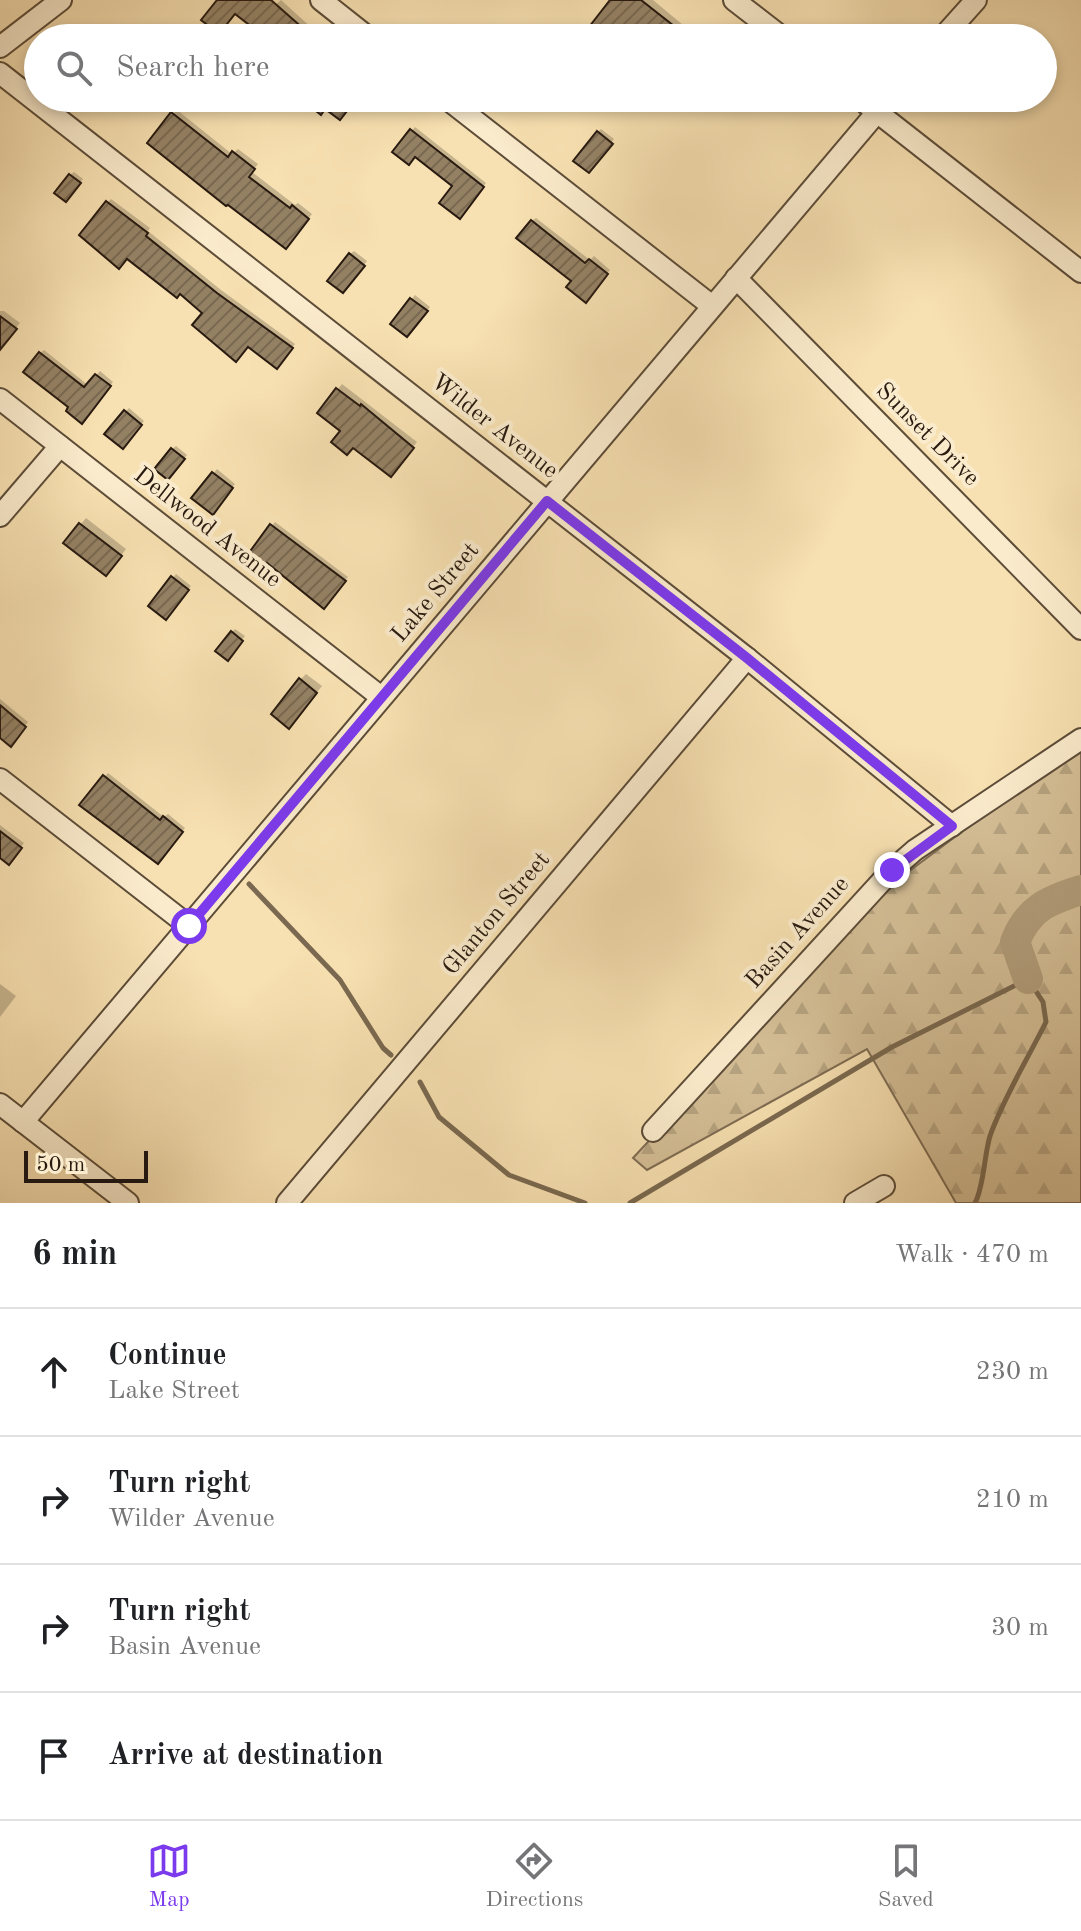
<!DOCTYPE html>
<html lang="en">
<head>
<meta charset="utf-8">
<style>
  body { margin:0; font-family:"Old Standard TT",serif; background:#f2f2f2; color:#202124 }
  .scale { position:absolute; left:24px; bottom:20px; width:124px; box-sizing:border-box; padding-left:8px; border:4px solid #281a10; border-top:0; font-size:22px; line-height:28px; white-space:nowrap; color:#281a10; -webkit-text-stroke:6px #faebcc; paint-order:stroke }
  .stop { position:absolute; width:24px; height:24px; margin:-18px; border:6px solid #7c3aed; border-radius:50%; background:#fff }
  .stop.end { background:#7c3aed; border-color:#fff; box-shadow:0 2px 8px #0008 }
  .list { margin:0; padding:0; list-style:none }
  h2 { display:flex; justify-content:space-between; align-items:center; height:104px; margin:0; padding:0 32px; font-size:34px }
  h2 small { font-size:26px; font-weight:400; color:#757577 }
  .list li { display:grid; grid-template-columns:52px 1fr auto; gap:24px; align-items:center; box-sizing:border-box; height:128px; padding:0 32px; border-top:2px solid #e0e0e0 }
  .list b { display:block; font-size:30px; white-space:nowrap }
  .list p { margin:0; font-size:26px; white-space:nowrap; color:#757577 }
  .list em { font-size:26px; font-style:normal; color:#757577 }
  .icon { flex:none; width:44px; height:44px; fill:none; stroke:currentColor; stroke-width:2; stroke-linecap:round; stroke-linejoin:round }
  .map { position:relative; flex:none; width:1081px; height:1203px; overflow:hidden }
  .search { position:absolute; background:#fff; box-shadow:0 4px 12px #0003; left:24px; right:24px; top:24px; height:88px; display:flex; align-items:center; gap:20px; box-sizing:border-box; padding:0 28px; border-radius:44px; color:#757577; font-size:30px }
  .sheet { height:616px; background:#fff }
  nav { display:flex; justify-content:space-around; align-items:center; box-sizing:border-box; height:112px; border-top:2px solid #e0e0e0; background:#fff; font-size:22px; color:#757577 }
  nav a { display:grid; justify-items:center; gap:4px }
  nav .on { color:#7c3aed }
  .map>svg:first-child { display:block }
  .forest { fill:url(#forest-firs); stroke:#7e6c53; stroke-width:2 }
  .shadow { fill:#0003 }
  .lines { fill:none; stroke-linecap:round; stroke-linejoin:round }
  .stream { stroke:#7a6950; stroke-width:5 }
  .river { stroke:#b19d7a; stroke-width:30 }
  .building { fill:url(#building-hatch); stroke:#281a10; stroke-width:2 }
  .minor-casing { stroke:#5c4c38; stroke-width:24 }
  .minor { stroke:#faebcc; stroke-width:20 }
  .route { stroke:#7c3aed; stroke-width:10 }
  .labels { text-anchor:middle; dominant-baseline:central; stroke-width:8; stroke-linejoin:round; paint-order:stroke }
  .street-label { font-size:24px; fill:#281a10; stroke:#faebcc }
</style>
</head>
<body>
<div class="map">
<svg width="1081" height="1203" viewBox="0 0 1081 1203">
  <defs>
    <pattern id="forest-firs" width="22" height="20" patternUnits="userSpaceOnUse" patternTransform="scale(2)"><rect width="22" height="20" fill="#d4be96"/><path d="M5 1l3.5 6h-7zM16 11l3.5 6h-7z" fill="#b6a380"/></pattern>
    <pattern id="building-hatch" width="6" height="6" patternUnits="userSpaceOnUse" patternTransform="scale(2)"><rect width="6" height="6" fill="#948164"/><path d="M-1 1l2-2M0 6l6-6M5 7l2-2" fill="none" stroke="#796951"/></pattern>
  </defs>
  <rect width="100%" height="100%" fill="#f7e0b1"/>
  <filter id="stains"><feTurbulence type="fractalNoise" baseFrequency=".0025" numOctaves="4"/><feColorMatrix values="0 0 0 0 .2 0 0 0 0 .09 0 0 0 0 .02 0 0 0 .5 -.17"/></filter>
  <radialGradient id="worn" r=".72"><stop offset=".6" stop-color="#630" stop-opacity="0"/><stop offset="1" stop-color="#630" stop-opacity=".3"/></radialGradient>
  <polygon class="forest" points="1081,751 1081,1203 956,1203 867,1049 647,1170 633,1158 876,896 987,813"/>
  <g class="shadow">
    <polygon points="219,0 264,0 273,7 281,0 314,30 309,37 311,38 269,38"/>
    <polygon points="613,0 653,0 683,25 672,38 607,38"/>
    <polygon points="177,110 232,154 238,149 258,164 252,172 295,205 298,203 312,214 290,242 173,114"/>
    <polygon points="415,127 486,183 463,212 455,186 416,155 395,151"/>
    <polygon points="601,129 614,139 592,167 598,132"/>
    <polygon points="74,172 83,179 69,196 70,175"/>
    <polygon points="111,199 150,228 148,231 221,290 295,344 280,363 205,312 107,203"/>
    <polygon points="536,218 590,260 594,256 610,270 589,297 574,281 532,221"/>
    <polygon points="354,251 367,261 347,287 350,254"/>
    <polygon points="415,295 430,307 411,331 393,323"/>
    <polygon points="0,311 4,311 20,323 0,348"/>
    <polygon points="44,350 88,385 100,371 113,382 85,417 71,407 40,353"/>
    <polygon points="342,384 417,442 395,470 319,413"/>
    <polygon points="129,408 144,421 126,443 125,412"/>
    <polygon points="176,446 187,455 171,474 172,449"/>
    <polygon points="217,469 235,484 216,509 194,498"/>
    <polygon points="86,518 126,549 112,568 66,542"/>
    <polygon points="275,522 348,577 327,603 272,526"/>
    <polygon points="176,574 191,586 169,614 173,578"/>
    <polygon points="235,629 245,636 231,655 232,632"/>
    <polygon points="306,674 322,686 295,720 300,680"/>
    <polygon points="0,699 28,722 14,741 0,735"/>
    <polygon points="108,773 164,817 168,814 185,828 161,858 82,804"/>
    <polygon points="0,825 24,843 12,859 0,856"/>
    <polygon points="0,984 16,996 0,1017"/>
  </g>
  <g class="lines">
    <g class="stream">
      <polyline points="249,884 340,980 383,1048 391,1055"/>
      <polyline points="420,1082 439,1117 509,1175 585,1203"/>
      <path d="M630 1203 892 1047 1028 979 1043 1002 1046 1022C1029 1056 1002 1101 990 1136 984 1156 984 1186 975 1203"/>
    </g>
    <path class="river" d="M1028 979 1015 942C1029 907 1048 901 1081 890"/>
  </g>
  <g class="building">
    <polygon points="217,0 271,0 314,38 266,38 235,14 219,34 201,20"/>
    <polygon points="610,0 641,0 679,30 673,38 604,38 589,27"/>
    <polygon points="300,98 357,98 340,120 325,109 321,115"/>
    <polygon points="171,112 228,157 232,151 255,169 249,177 290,208 292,205 309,219 286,249 228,205 226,206 147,143"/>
    <polygon points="410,129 484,187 460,219 439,203 452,186 415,157 409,165 392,152"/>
    <polygon points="597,131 613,144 589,173 573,161"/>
    <polygon points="69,174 81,183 66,202 54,193"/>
    <polygon points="106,201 148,233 146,236 217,293 293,348 277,369 248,347 236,362 192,325 202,313 180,294 177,298 127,259 119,269 79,235"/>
    <polygon points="531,220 585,263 589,259 608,274 586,303 566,287 571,281 516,238"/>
    <polygon points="349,253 365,266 343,293 327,281"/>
    <polygon points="410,298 428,311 407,337 390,324"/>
    <polygon points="0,316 17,329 0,350"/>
    <polygon points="39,352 84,387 95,374 111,386 82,424 66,411 68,407 23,372"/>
    <polygon points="336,388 360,406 361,404 414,448 391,477 353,448 347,455 331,442 340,431 317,413"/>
    <polygon points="124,410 142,425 123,449 104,434"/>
    <polygon points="171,448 185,459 168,480 154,469"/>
    <polygon points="212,472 233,488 213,515 191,498"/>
    <polygon points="79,523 122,556 106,576 63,543"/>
    <polygon points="270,524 346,581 324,609 267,563 264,567 248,554"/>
    <polygon points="171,576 189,590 166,620 148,606"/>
    <polygon points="231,631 243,641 228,661 215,651"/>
    <polygon points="299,678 317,693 289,729 271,714"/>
    <polygon points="0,705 26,727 11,747 0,738"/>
    <polygon points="103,775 160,820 163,816 183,832 158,864 79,805"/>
    <polygon points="0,831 22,848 9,865 0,858"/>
  </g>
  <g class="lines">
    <defs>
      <g id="minor">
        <polyline points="321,0 369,38"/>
        <polyline points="734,0 783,38"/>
        <polyline points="942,38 976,0"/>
        <polyline points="0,47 61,0"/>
        <polyline points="0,73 747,658 952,826"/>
        <polyline points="446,98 712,306"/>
        <polyline points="859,98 1081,272"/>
        <polyline points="736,278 1081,629"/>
        <polyline points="0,399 381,697"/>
        <polyline points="0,516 60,446"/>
        <polyline points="0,779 189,926"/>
        <polyline points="0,1104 128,1203"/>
        <polyline points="23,1122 889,98"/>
        <polyline points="653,1131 892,870 915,850 1081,739"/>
        <polyline points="287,1203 747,658"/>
        <polyline points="855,1203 884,1186"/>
      </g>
    </defs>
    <use href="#minor" class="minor-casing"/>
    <use href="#minor" class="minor"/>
  </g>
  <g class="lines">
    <polyline class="route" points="189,926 547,501 747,658 952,826 892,870"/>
  </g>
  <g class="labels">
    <g class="street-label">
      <text transform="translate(494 427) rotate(38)">Wilder Avenue</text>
      <text transform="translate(927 435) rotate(45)">Sunset Drive</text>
      <text transform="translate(207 528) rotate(38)">Dellwood Avenue</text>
      <text transform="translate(436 593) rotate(-50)">Lake Street</text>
      <text transform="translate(497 914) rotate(-50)">Glanton Street</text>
      <text transform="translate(798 933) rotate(-48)">Basin Avenue</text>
    </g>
  </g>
  <rect width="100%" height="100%" filter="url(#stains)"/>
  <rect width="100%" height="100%" fill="url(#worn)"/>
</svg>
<div class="scale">50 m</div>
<div class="stop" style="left:189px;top:926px"></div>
<div class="stop end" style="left:892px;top:870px"></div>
<div class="search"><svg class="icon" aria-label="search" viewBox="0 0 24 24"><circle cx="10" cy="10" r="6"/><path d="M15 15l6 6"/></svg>Search here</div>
</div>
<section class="sheet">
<h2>6 min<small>Walk · 470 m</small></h2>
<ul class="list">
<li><svg class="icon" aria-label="ahead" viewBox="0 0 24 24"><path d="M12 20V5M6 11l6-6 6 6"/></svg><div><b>Continue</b><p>Lake Street</p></div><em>230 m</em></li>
<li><svg class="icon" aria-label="right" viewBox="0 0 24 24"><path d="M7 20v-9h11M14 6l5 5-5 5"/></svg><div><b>Turn right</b><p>Wilder Avenue</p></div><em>210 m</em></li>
<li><svg class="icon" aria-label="right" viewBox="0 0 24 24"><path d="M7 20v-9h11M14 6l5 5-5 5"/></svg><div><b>Turn right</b><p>Basin Avenue</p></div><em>30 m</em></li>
<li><svg class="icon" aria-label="arrive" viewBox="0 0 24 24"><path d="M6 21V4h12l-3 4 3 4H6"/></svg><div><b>Arrive at destination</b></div></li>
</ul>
</section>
<nav>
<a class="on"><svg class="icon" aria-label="map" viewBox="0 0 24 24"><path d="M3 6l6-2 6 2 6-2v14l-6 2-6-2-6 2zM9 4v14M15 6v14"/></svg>Map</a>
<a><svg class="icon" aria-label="directions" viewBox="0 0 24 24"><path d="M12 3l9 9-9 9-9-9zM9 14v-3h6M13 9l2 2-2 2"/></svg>Directions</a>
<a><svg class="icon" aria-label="saved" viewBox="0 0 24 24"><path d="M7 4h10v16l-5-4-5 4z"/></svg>Saved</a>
</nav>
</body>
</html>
